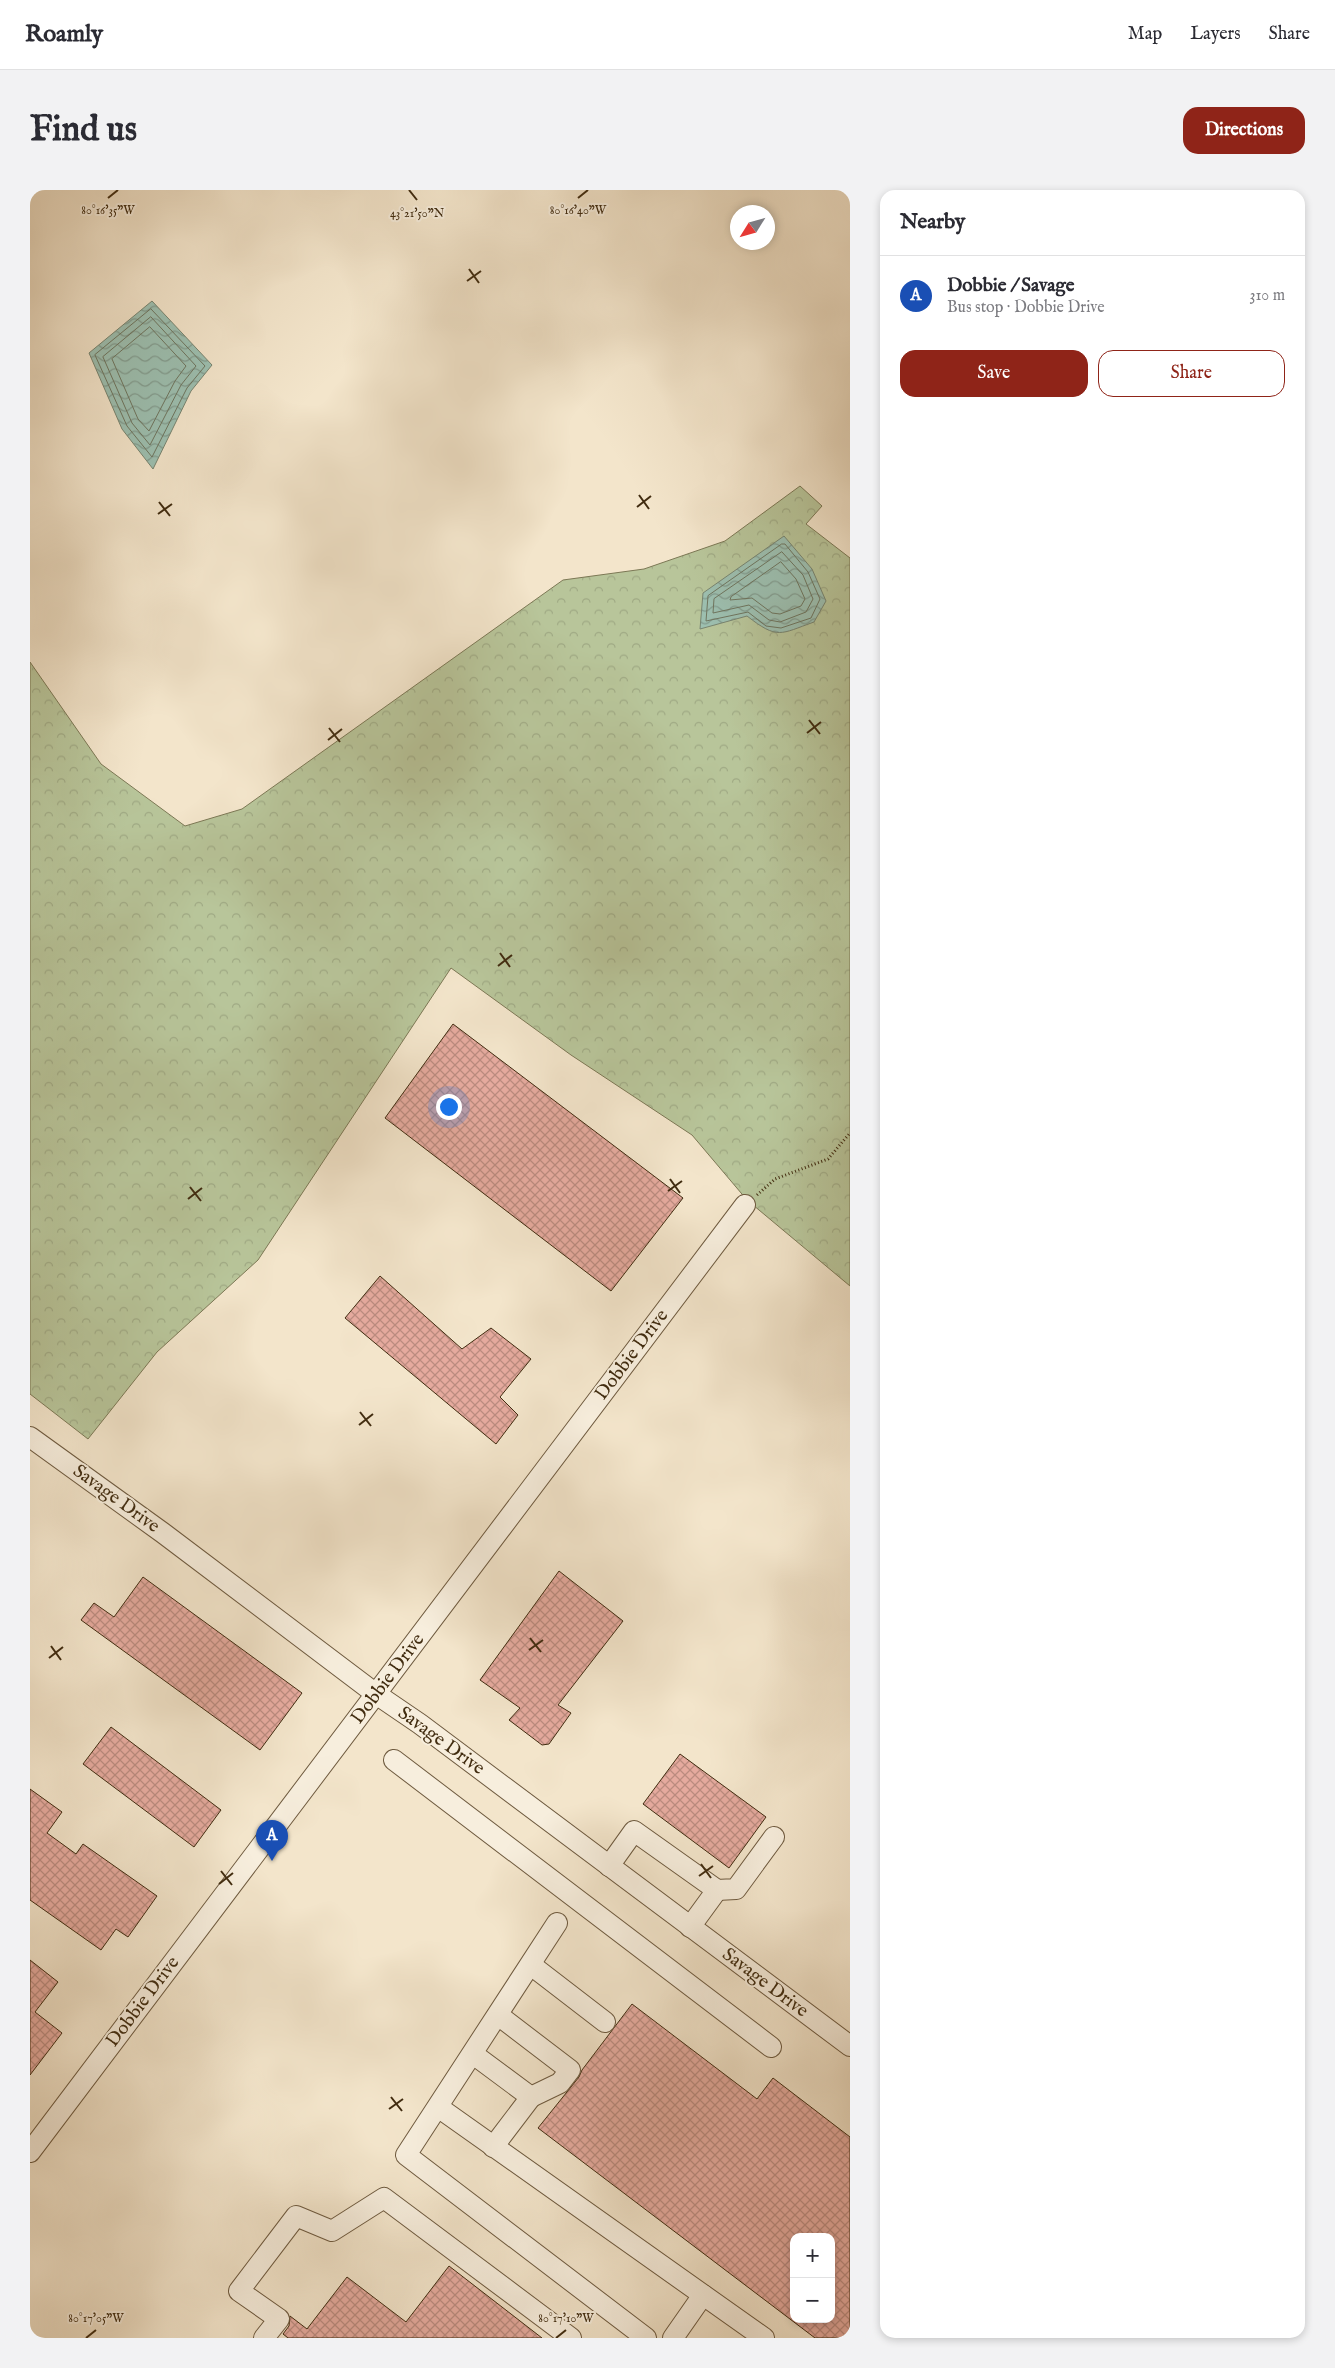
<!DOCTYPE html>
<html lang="en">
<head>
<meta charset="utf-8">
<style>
  body { margin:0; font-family:"IM FELL English",serif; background:#f2f2f3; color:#2b2b33 }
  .controls { position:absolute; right:15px; bottom:15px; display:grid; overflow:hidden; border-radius:10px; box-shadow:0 2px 8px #0003 }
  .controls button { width:45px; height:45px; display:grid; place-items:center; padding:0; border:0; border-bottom:1px solid #e1e1e2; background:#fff; color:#2b2b33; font:25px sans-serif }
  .compass { position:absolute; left:700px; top:15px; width:45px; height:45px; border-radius:50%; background:#fff; box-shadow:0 2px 8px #0003; rotate:233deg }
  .you { position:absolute; left:418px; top:916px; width:18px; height:18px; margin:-12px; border:4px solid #fff; border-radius:50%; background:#1a73e8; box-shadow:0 0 0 8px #1a73e833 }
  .badge { display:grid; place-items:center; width:32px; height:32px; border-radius:50%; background:#8f2418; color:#fff; font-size:16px; font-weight:700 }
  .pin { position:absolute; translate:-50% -41px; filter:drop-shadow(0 1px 2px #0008) }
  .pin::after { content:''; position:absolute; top:26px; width:18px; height:15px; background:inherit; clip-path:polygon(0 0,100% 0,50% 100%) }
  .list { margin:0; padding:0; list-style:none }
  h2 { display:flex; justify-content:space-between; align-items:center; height:65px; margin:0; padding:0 20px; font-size:21px }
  h2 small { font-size:16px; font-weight:400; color:#7c7c81 }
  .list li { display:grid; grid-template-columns:32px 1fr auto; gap:15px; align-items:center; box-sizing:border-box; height:80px; padding:0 20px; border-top:1px solid #e1e1e2 }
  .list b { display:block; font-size:19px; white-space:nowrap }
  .list p { margin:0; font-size:16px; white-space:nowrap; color:#7c7c81 }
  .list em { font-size:16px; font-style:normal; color:#7c7c81 }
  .actions { display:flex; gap:10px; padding:15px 20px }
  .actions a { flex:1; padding:11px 0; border:1px solid #8f2418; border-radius:15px; text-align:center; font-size:18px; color:#8f2418 }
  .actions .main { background:#8f2418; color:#fff }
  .map { position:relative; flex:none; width:820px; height:2148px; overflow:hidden; border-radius:15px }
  header { display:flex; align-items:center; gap:30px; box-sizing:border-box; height:70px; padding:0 25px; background:#fff; border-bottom:1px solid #e1e1e2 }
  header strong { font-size:24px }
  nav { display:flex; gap:28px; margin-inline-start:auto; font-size:18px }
  .intro { display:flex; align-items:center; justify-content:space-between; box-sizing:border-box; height:120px; padding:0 30px }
  h1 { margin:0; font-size:35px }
  .button { padding:12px 22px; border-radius:15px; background:#8f2418; color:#fff; font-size:18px; font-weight:700 }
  main { display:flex; gap:30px; padding:0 30px }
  aside { flex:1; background:#fff; border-radius:15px; box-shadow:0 2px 8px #0003 }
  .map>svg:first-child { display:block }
  .forest { fill:url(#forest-crowns); stroke:#7c7855 }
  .water { fill:url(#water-waves); stroke:#788571 }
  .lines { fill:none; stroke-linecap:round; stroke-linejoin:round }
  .shore { stroke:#6f7660; stroke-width:1 }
  .building { fill:url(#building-cross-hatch); stroke:#412c10; fill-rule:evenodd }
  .minor-casing { stroke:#6e5a3f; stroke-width:22 }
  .path { stroke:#412c10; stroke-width:3; stroke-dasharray:1 2.5; stroke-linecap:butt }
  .minor { stroke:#f7eedd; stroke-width:20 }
  .ticks { fill:none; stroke:#412c10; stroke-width:2 }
  .labels { text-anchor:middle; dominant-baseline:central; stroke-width:4; stroke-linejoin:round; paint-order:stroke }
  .street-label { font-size:19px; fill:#412c10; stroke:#f7eedd }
  .ticks-label { font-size:12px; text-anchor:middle; fill:#412c10; stroke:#f7eedd; stroke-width:4; stroke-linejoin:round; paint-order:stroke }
</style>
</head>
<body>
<header>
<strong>Roamly</strong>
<nav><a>Map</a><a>Layers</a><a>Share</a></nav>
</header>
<div class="intro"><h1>Find us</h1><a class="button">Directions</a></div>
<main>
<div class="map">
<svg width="820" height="2148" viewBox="0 0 820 2148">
  <defs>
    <pattern id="forest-crowns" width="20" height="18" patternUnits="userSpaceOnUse" patternTransform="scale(1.25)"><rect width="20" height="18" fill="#b8c59a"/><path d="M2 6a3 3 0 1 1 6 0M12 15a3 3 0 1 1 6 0" fill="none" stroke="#9fa984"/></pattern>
    <pattern id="water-waves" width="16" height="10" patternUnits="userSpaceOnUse" patternTransform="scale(1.25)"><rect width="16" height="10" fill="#9dc0b1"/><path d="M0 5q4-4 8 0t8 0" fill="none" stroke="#829c8f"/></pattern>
    <pattern id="building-cross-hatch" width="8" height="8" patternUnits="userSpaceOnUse" patternTransform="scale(1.25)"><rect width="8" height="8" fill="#e5aa9e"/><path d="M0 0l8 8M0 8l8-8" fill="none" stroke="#bb8b7f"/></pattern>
  </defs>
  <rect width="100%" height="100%" fill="#f3e5cb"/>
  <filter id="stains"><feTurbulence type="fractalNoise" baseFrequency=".004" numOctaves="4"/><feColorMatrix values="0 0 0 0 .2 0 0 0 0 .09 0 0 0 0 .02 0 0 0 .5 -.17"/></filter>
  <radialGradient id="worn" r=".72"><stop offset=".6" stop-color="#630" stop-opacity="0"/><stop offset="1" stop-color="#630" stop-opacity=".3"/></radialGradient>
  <polygon class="forest" points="770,296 792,316 776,334 820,368 820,1096 717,1010 662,945 541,865 421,778 228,1070 127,1162 58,1249 0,1204 0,472 71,574 155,636 212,619 533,390 614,379 695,351"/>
  <g class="water">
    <polygon points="122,111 182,175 161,201 123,279 92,239 59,163"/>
    <path d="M754 346 782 379 796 411 784 432C750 444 748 450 717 426L670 439 673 403Z"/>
  </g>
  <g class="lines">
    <g class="shore">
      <polygon points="121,119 175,176 157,198 122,267 97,236 65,165"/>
      <polygon points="121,127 166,176 151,195 120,255 102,233 73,167"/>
      <polygon points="120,137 156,176 145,191 119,241 108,229 82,169"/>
      <polygon points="752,354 755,354 778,382 790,409 781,428 751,438 736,436 718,422 676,431 678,406"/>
      <polygon points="752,362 773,385 783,409 776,422 750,432 739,430 719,415 683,423 684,409"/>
      <polygon points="751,372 766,389 775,409 771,416 750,424 742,423 722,408 700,410 701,407"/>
    </g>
  </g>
  <g class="building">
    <polygon points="423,834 653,1008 581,1101 355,928"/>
    <polygon points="350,1086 432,1159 461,1138 501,1169 470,1207 488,1225 466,1254 315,1128"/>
    <polygon points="529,1381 593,1431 528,1515 541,1523 519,1554 512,1555 479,1530 490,1518 450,1490"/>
    <polygon points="113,1387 272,1503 230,1560 51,1430 64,1413 84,1427"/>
    <polygon points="81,1537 191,1620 164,1657 53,1574"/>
    <polygon points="650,1564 736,1627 699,1678 613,1614"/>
    <polygon points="0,1599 32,1622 17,1643 46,1664 53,1654 127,1706 98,1747 86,1739 71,1760 0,1710"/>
    <polygon points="0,1770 28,1792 5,1822 32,1843 0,1885"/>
    <path d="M602 1814 727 1909 743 1888 820 1947V2148H785L508 1938 549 1887 552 1880ZM764 2047H801V2129H764Z"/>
    <polygon points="419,2076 512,2148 258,2148 253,2144 259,2136 260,2126 277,2139 317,2087 376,2132"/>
  </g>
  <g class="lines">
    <defs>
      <g id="minor">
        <polyline points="0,1247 133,1343 346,1504 390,1534 820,1856"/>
        <polyline points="364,1570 741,1857"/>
        <polyline points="579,1676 604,1641 687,1700 660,1737"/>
        <polyline points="687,1700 706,1699 744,1647"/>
        <polyline points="527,1733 376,1965 616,2148"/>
        <polyline points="501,1775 575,1832"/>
        <polyline points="468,1825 540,1880 530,1893 501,1907"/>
        <polyline points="443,1864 501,1907 463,1957"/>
        <polyline points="408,1917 734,2148"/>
        <polyline points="0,1962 715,1015"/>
        <polyline points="234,2148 249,2129 209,2101 266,2026 302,2041 354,2008 541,2148"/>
        <polyline points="643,2148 673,2105"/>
      </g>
    </defs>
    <use href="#minor" class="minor-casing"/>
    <polyline class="path" points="727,1005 745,989 798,969 820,943"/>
    <use href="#minor" class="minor"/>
  </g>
  <path class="ticks" d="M379 0 387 10M78 8 88 0M548 8 558 0M439 79 449 93M437 91 451 81M609 305 619 319M129 312 140 326M607 317 621 306M128 324 142 314M779 530 790 544M299 538 310 552M777 543 791 532M298 550 312 539M470 763 480 777M468 776 482 765M640 989 650 1003M160 997 171 1011M638 1001 652 991M158 1009 172 998M330 1222 341 1236M329 1235 343 1224M500 1448 511 1462M21 1456 31 1470M499 1460 513 1450M19 1468 33 1457M671 1674 681 1688M191 1681 202 1695M669 1686 683 1676M189 1694 203 1683M361 1907 372 1921M359 1919 373 1909M56 2148 66 2140M526 2148 536 2140"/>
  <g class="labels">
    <g class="street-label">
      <text transform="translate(602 1165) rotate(-53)">Dobbie Drive</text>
      <text transform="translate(86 1309) rotate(36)">Savage Drive</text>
      <text transform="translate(358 1489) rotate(-53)">Dobbie Drive</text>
      <text transform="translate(411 1551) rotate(36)">Savage Drive</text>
      <text transform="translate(735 1793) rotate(37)">Savage Drive</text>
      <text transform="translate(113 1812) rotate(-53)">Dobbie Drive</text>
    </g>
  </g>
  <g class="ticks-label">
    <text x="78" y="24">80°16'35"W</text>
    <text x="548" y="24">80°16'40"W</text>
    <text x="387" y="27">43°21'50"N</text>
    <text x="66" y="2132">80°17'05"W</text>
    <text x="536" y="2132">80°17'10"W</text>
  </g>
  <rect width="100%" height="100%" filter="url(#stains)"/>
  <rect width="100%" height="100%" fill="url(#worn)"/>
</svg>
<div class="controls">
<button>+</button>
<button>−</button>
</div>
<svg class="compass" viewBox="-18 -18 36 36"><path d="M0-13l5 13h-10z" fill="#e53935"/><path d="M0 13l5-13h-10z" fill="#7c7c81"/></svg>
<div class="you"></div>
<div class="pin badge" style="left:242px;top:1671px;background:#1a4fb4">A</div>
</div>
<aside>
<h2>Nearby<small></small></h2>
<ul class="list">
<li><span class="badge" style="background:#1a4fb4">A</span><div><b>Dobbie / Savage</b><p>Bus stop · Dobbie Drive</p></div><em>310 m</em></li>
</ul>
<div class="actions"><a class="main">Save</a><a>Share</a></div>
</aside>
</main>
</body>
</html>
